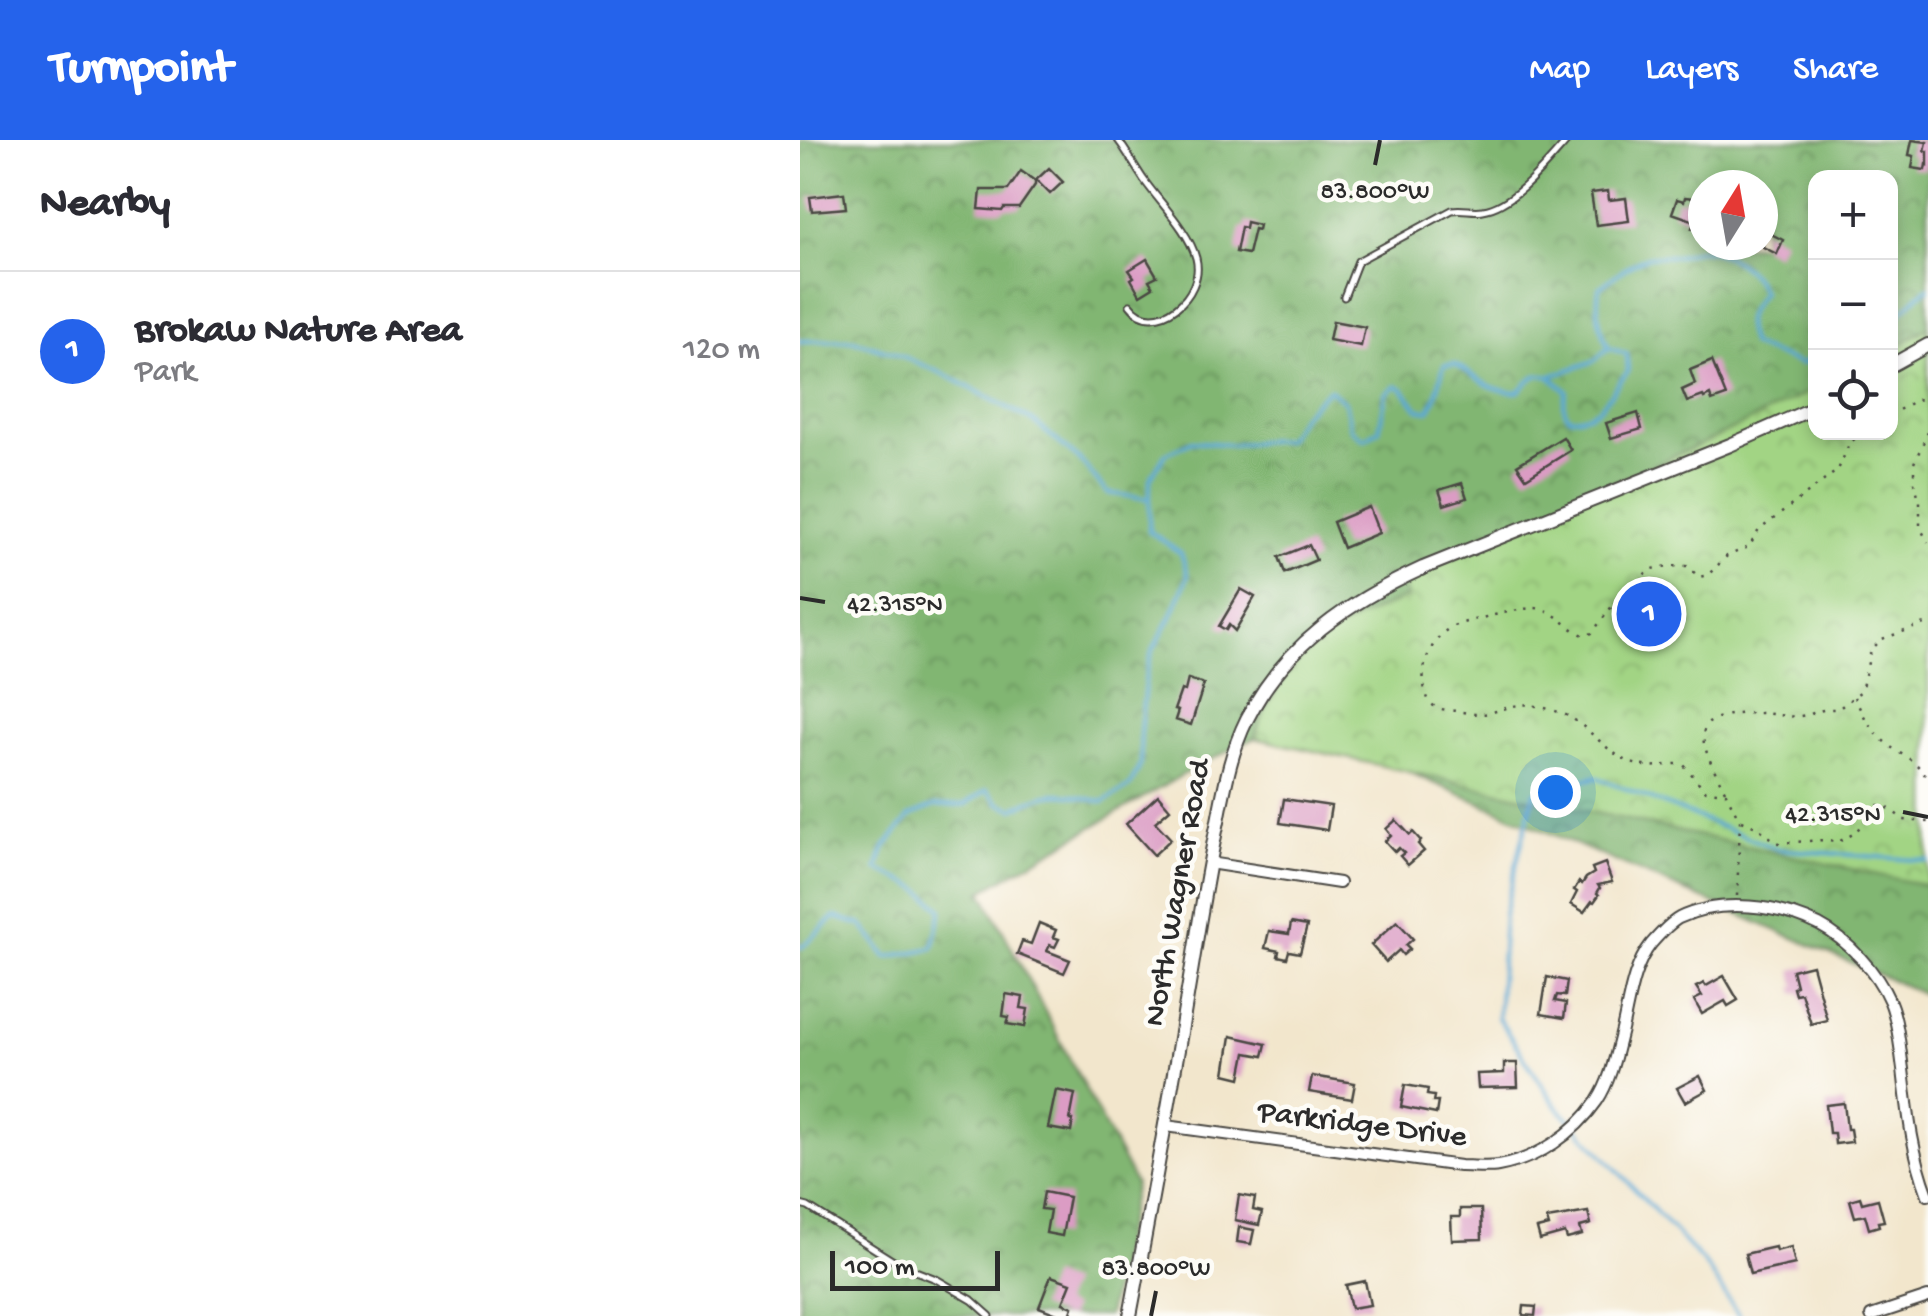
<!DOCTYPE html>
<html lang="en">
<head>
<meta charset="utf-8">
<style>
  body { margin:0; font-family:"Gochi Hand",sans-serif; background:#f7f7f7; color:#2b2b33 }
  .controls { position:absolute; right:30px; top:30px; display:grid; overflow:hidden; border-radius:20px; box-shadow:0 5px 15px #0003 }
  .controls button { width:90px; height:90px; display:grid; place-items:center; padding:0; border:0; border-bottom:2px solid #e1e1e2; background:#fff; color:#2b2b33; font:50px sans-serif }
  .compass { position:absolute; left:888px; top:30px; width:90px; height:90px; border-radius:50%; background:#fff; box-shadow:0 5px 15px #0003; rotate:11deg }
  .scale { position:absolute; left:30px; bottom:25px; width:170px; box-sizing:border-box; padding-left:10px; border:5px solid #2b2b2b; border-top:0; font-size:28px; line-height:35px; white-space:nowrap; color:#2b2b2b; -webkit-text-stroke:8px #fdfcf7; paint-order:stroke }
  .you { position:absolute; left:755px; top:652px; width:35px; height:35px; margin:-25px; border:8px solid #fff; border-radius:50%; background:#1a73e8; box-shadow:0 0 0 15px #1a73e833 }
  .badge { display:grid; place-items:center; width:65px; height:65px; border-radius:50%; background:#2563eb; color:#fff; font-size:32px; font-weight:700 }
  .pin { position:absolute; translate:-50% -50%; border:5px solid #fff; box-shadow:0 2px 10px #0006 }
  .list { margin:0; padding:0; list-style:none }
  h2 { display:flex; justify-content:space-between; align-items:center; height:130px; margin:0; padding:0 40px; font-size:42px }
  h2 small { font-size:32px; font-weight:400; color:#7c7c81 }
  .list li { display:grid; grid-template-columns:65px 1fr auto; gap:30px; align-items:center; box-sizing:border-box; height:160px; padding:0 40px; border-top:2px solid #e1e1e2 }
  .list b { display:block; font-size:38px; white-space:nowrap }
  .list p { margin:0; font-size:32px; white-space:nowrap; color:#7c7c81 }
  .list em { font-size:32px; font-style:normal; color:#7c7c81 }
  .icon { flex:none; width:55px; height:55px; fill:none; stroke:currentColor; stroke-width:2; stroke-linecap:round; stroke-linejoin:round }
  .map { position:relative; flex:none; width:1128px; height:1176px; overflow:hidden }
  header { display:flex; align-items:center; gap:60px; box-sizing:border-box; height:140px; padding:0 50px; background:#2563eb; color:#fff }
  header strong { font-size:48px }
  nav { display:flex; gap:55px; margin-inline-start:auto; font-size:35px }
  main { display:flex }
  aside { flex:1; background:#fff }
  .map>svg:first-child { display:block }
  .forest { fill:url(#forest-crowns); stroke:#56704e; stroke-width:2.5; fill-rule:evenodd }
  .park { fill:url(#park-crowns); stroke:#668058; stroke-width:2.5 }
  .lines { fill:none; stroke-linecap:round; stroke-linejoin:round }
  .stream { stroke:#5aa8d4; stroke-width:4 }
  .building { fill:#db9cc4 }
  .service-casing { stroke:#494743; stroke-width:9 }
  .minor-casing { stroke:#494743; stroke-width:14 }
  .tertiary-casing { stroke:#494743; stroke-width:16 }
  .path { stroke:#494743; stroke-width:2.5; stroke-dasharray:2.5 8; stroke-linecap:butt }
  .service { stroke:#fff; stroke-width:5 }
  .minor { stroke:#fff; stroke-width:10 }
  .tertiary { stroke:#fff; stroke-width:12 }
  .ticks { fill:none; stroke:#2b2b2b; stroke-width:4 }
  .labels { text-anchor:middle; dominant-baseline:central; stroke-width:9; stroke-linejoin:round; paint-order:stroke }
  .street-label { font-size:32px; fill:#2b2b2b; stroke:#fdfcf7 }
  .ticks-label { font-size:25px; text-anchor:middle; fill:#2b2b2b; stroke:#fdfcf7; stroke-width:9; stroke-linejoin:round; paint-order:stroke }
</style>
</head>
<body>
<header>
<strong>Turnpoint</strong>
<nav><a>Map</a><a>Layers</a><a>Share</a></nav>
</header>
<main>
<aside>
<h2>Nearby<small></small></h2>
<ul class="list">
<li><span class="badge">1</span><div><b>Brokaw Nature Area</b><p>Park</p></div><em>120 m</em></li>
</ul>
</aside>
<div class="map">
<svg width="1128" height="1176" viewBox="0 0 1128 1176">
  <defs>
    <pattern id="forest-crowns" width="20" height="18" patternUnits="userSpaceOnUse" patternTransform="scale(2.5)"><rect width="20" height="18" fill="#81b672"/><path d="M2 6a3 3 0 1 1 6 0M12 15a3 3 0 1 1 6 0" fill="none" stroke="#6a945e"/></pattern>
    <pattern id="park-crowns" width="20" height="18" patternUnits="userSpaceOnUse" patternTransform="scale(2.5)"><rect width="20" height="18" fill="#a2d484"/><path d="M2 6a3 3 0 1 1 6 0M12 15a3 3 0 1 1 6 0" fill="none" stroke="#8cb672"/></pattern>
  </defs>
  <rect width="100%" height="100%" fill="#fdfcf7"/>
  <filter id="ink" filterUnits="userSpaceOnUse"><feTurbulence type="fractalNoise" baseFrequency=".01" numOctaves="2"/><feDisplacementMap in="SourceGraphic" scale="20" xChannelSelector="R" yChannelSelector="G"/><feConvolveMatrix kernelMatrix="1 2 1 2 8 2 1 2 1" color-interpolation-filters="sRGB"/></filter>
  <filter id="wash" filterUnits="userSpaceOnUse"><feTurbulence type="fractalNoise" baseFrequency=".0048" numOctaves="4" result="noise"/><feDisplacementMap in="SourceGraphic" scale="40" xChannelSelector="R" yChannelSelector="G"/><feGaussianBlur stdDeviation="2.25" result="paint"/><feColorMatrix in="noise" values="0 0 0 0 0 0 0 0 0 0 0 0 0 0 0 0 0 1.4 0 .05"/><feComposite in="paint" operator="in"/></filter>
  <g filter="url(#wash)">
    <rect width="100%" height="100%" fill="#f2e6cc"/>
    <path class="forest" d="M0 0H1128V856L604 630 455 598 398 626 182 751 335 1044 308 1176H0ZM1016 38H1090V292H1016ZM903 45H963V105H903Z"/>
    <path class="park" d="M1128 187V746L455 598C465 557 498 514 534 491 556 477 583 468 607 457L600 435 904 303 1015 249 1016 292H1090L1091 210Z"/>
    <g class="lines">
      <g class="stream">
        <path d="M1090 181C1105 172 1114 157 1128 148"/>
        <polyline points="0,201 53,200 97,214 144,234 233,281 279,319 307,353 350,359"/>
        <polyline points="751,236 794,221 808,208"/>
        <path d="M0 806 2 807 35 777 62 785 87 817 133 808 142 769 118 748 77 729 85 707 110 676 135 666 164 665 187 650 199 663 214 669C250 648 264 653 303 662L330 646 341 624 340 592 346 534 352 512 371 477 388 436 381 413 349 391 350 339 365 314 392 301 433 305 472 300H486L502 275 529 249 545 262 551 289 564 299 579 290 586 254 595 246 602 248 618 269 629 271 635 259 644 225 655 224C677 237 690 252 718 252 723 248 726 243 730 240 744 227 757 242 767 251 764 262 761 269 770 278 807 276 805 255 828 232L827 214 809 208C799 190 796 168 799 148 814 137 828 124 845 118 856 114 866 117 877 116 884 116 892 110 900 110 925 110 954 129 962 152 946 174 941 178 951 205L999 224 1016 221"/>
        <polyline points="939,1176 905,1124 755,964 698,878 704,775 734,653 796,637 977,709 1128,721"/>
      </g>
    </g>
    <g id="blocks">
      <g class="building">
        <polygon points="1112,0 1127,2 1125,11 1128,11 1128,25 1126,24 1125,30 1112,28 1114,16 1109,15"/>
        <polygon points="249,28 263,42 250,54 236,40"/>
        <polygon points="221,31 235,41 235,45 219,68 204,68 202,71 179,69 181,50 208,50"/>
        <polygon points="808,51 809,60 826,58 829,81 796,85 791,53"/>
        <polygon points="44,53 46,68 12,71 10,57"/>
        <polygon points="885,57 903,59 903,92 892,88 895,81 872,73 877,59 884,61"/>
        <polygon points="446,82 459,85 458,90 454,89 448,114 436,112 441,87 445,88"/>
        <polygon points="963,90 983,100 977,114 963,107"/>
        <polygon points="347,119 357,136 349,140 353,147 340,155 331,139 334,137 329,130"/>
        <polygon points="533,181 565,187 561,206 529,200"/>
        <polygon points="912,221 926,256 912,261 910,255 904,258 903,256 887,262 882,250 895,244 890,230"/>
        <polygon points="838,273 842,289 811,298 806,283"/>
        <polygon points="763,297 771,310 726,338 717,325"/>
        <polygon points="662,343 667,358 644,365 639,350"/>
        <polygon points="569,367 579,393 543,408 533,382"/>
        <polygon points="509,405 516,420 485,433 479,417"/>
        <polygon points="441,449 455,457 435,491 429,485 426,490 419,486"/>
        <polygon points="388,539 404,544 391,585 375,580 378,571 374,570 381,550 385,551"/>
        <polygon points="358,655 370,669 355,682 371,699 354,715 326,684"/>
        <polygon points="484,659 531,666 527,690 480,683"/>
        <polygon points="596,680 610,695 613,692 621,701 618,704 624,711 608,725 600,716 604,713 599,708 595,712 585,701 591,695 586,689"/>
        <polygon points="805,723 812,742 798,745 800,748 797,753 799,755 794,762 792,761 784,772 771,764 777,752 774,750 779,742 782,744 786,738 794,733 792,728"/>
        <polygon points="597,781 613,799 606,805 610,809 603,815 599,810 586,822 571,805"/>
        <polygon points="239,783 256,790 253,797 259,799 255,807 250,805 247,811 270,820 264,833 217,814 222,801 231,804"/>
        <polygon points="491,783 507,786 500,813 489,811 487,818 478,816 479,811 465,808 469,791 489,794"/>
        <polygon points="1012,825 1027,880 1011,884 1001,853 995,854 993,847 996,846 992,830"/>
        <polygon points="924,836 938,860 928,866 925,861 902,874 894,860 902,856 896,847 904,843 906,846"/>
        <polygon points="747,837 767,841 765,856 757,855 755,861 766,863 764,878 741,874"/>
        <polygon points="206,854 223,857 221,868 228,869 225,887 207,884 209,877 203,876"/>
        <polygon points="431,896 466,904 463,916 446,913 441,938 425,934"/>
        <polygon points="704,923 717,923 718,947 678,948 677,934 704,933"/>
        <polygon points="512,936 555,943 552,959 509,952"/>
        <polygon points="900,936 907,950 885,962 877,948"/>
        <polygon points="605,945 628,949 627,955 634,956 633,962 638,962 636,974 601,967"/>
        <polygon points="256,950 275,954 270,980 273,980 271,992 248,988"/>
        <polygon points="1044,963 1047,989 1050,989 1052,1002 1035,1004 1034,993 1029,993 1026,965"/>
        <polygon points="244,1052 269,1057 262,1096 246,1093 250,1070 241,1069"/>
        <polygon points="439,1055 455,1058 453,1070 462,1072 459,1085 435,1080"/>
        <polygon points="1060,1057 1062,1063 1078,1059 1084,1081 1078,1082 1079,1086 1069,1089 1065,1075 1055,1077 1050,1060"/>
        <polygon points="660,1069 681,1069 682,1099 652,1100 651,1077 660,1077"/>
        <polygon points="788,1072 791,1084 780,1087 782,1095 767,1099 765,1093 740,1100 737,1089 749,1086 747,1079"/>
        <polygon points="439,1087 454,1090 451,1104 437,1102"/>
        <polygon points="975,1107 976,1111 991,1107 995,1124 950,1134 945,1114"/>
        <polygon points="251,1136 271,1143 263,1163 273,1167 270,1176 262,1176 239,1167"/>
        <polygon points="565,1141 570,1165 551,1168 546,1145"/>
        <polygon points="724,1166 736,1167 735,1176 723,1175"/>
      </g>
    </g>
  </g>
  <g filter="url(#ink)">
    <use href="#blocks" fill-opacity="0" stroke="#494743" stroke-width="2.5"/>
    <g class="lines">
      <defs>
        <g id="service">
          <path d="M318 0C328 13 335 27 344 40 360 63 389 91 396 118 406 156 354 198 330 165"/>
          <path d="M544 157 558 121 652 70C663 68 673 72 683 70 714 66 748 22 768 0"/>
          <polyline points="0,1065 8,1067 100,1125 136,1139 172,1160 190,1176"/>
        </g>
        <g id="minor">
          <polyline points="409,723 539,743"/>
          <path d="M366 986 660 1026C673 1026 686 1028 698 1026 738 1019 774 994 797 961 811 940 816 913 822 890 829 861 832 828 851 804 858 796 870 783 879 778 920 758 979 765 1019 785 1048 800 1077 832 1090 862 1098 881 1100 908 1103 929 1108 973 1112 1013 1128 1055"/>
          <polyline points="1071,1176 1128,1157"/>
        </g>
        <g id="tertiary">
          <polyline points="1090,226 1128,205"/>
          <path d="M330 1176C353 1054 375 931 395 808 402 766 409 723 418 681 425 645 431 611 447 579 485 504 549 462 623 428L930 305 1016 267"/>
        </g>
      </defs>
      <use href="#service" class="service-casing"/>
      <use href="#minor" class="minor-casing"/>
      <use href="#tertiary" class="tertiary-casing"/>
      <g class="path">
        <polyline points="1090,275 1116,260 1128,258"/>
        <polyline points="1128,292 1114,323 1114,342 1120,361 1120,387 1128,402"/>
        <path d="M1054 557C1063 575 1071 590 1086 603 1105 619 1115 617 1128 640"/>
        <path d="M925 651C899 599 882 573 960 573 973 573 987 578 1000 576 1016 574 1019 568 1038 569L1061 551 1071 510 1082 499 1128 483"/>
        <polyline points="942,681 958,688 978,703 1025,700 1040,701 1055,693 1077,665 1087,667 1104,680 1128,682"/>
        <path d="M937 756 940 681 926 653 906 651 883 624C871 623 857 628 845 626 813 623 794 590 768 576 758 571 743 567 731 565 713 562 697 574 679 574 672 574 663 572 656 571 650 570 639 570 634 566 629 563 628 559 626 553 618 530 630 500 651 487 657 483 726 467 733 468 755 468 766 489 786 496L792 493 819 457 835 452C844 423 861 427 887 426L899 437 908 435 927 416 949 407 959 390 1038 330 1050 302 1066 292"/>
      </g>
      <use href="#service" class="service"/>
      <use href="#minor" class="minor"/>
      <use href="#tertiary" class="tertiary"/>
    </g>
  </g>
  <path class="ticks" d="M575 25 580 0M0 458 25 462M1103 672 1128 677M351 1176 356 1151"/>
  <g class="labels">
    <g class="street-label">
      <text transform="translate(379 753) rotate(-80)">North Wagner Road</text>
      <text transform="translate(562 986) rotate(7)">Parkridge Drive</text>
    </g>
  </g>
  <g class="ticks-label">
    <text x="575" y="58">83.800°W</text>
    <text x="95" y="471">42.315°N</text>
    <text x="1033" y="681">42.315°N</text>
    <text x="356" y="1135">83.800°W</text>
  </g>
</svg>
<div class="controls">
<button>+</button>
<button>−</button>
<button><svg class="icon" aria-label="locate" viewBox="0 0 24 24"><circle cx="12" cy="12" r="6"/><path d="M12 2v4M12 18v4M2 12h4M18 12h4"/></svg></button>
</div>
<svg class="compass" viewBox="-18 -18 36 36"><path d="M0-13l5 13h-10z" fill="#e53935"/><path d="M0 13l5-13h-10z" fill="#7c7c81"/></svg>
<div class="scale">100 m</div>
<div class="you"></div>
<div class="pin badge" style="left:849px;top:474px">1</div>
</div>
</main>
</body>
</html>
